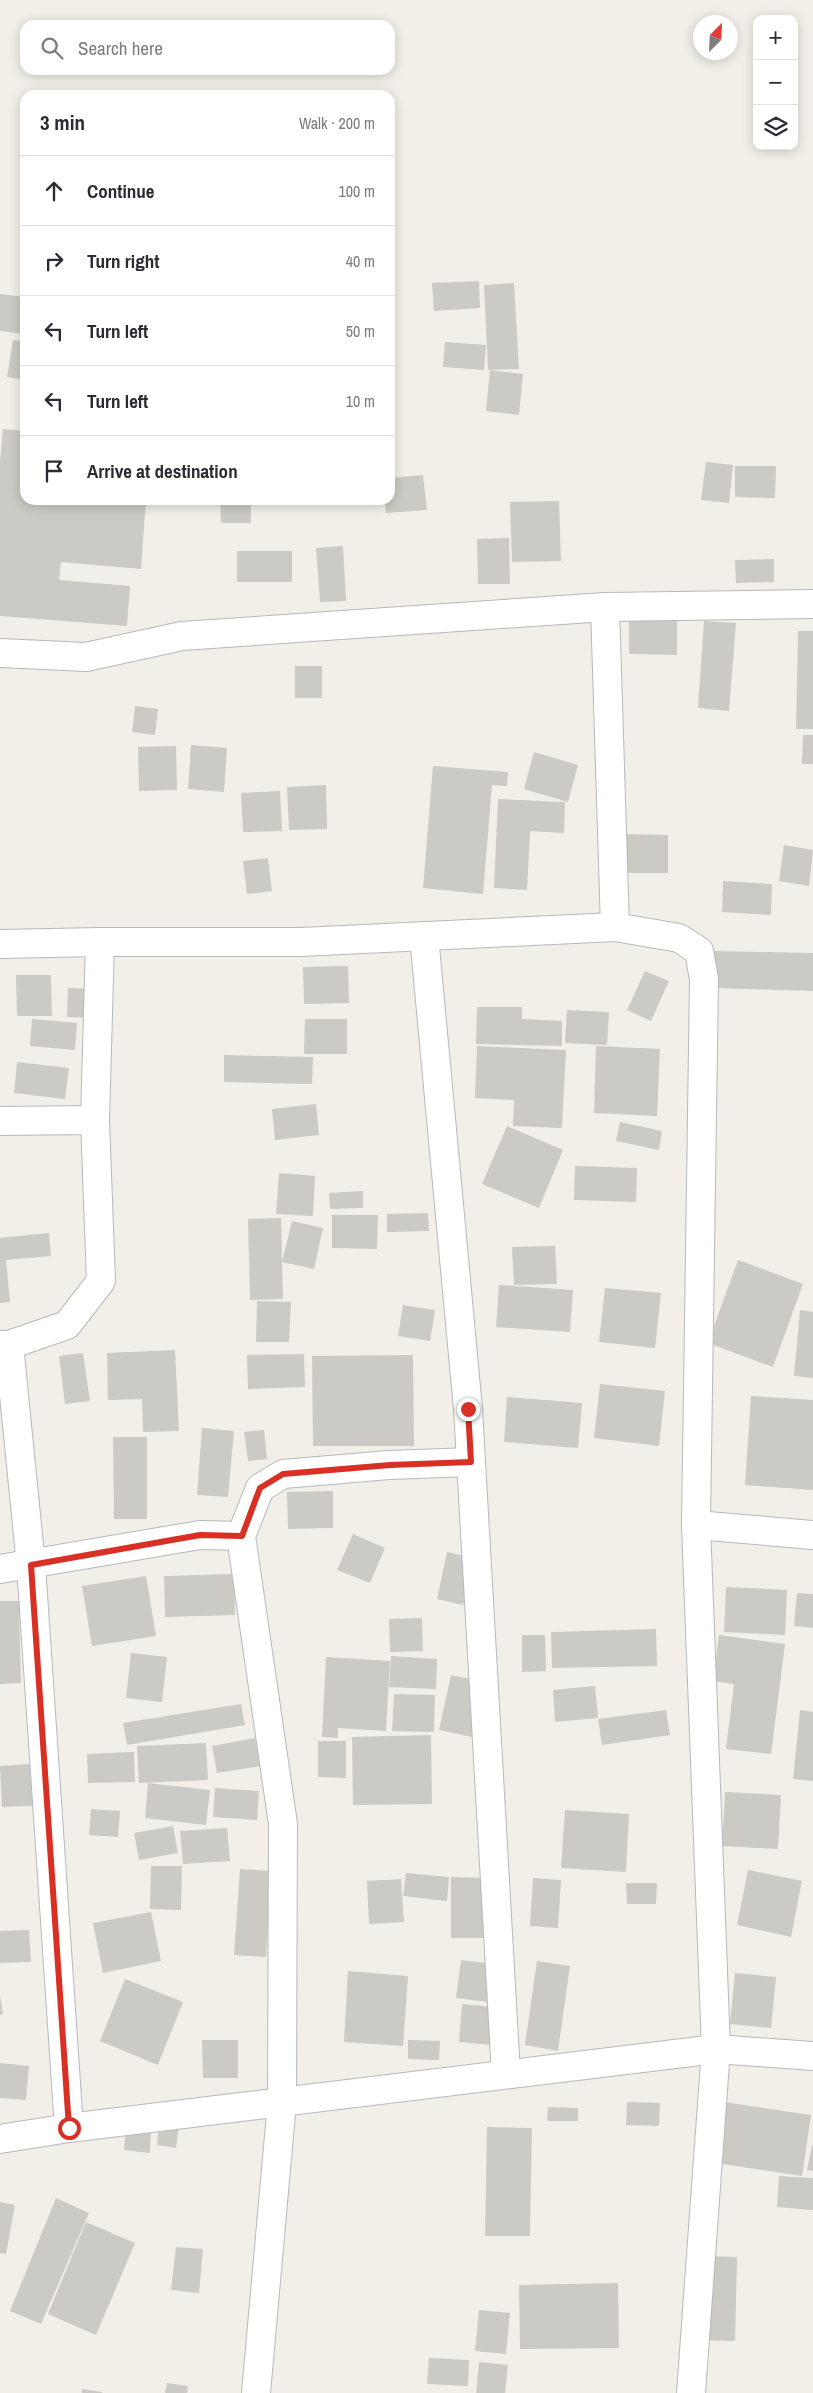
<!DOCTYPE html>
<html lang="en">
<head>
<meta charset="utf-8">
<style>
  body { margin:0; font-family:"Archivo Narrow",sans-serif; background:#f7f7f7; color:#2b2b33 }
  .controls { position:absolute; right:15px; top:15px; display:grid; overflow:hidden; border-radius:10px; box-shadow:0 2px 12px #0003 }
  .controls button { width:45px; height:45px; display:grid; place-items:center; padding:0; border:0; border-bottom:1px solid #e1e1e2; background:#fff; color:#2b2b33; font:25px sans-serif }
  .compass { position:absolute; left:693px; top:15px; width:45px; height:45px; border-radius:50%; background:#fff; box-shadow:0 2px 12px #0003; rotate:24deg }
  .stop { position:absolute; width:15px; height:15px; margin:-11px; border:4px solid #d93025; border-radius:50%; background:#fff }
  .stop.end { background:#d93025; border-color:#fff; box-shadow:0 1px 5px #0008 }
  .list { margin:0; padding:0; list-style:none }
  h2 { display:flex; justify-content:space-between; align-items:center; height:65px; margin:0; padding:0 20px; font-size:21px }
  h2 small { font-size:16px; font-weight:400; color:#7c7c81 }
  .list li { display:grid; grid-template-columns:32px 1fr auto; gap:15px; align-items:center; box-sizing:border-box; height:70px; padding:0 20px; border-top:1px solid #e1e1e2 }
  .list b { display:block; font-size:19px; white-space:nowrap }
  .list em { font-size:16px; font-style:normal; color:#7c7c81 }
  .icon { flex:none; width:28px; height:28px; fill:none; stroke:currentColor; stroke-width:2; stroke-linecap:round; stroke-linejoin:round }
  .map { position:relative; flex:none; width:813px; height:2393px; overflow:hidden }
  .search { position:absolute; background:#fff; box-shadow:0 2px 12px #0003; left:20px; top:20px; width:375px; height:55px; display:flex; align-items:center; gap:12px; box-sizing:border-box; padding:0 18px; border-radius:15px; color:#7c7c81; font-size:19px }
  .panel { position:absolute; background:#fff; box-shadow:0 2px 12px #0003; left:20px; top:90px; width:375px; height:415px; border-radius:15px }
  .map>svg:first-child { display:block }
  .building { fill:#cccac5 }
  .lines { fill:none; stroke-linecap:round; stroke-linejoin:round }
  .minor-casing { stroke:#b5b8bc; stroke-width:30 }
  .minor { stroke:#fff; stroke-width:28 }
  .route { stroke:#d93025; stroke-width:6 }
</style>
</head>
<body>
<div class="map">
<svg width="813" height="2393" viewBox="0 0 813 2393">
  <rect width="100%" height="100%" fill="#f1efe8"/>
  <g class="building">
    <polygon points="479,281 480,308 434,311 432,283"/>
    <polygon points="514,283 519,369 488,370 484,285"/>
    <polygon points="0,294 25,297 25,334 0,331"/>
    <polygon points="13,340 25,342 25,380 7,377"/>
    <polygon points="445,342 486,345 484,370 443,367"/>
    <polygon points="490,370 523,374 519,415 486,411"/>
    <polygon points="3,429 25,431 25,500 146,500 141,569 61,562 59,580 130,586 127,626 0,616 0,462"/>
    <polygon points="706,462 733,465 729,503 701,500"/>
    <polygon points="735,466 776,466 775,498 735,497"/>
    <polygon points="423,475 427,510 386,513 385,500 390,500 390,478"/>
    <polygon points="220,500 251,500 251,523 221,523"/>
    <polygon points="559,501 561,561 512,562 510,502"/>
    <polygon points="509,538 510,584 478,584 477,539"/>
    <polygon points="343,546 346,601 320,602 316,548"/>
    <rect x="237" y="551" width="55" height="31"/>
    <polygon points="774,559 774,582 736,583 735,560"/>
    <polygon points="629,619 677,619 677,655 629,654"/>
    <polygon points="704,621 736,623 729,711 698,708"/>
    <polygon points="798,631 813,631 813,729 796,729"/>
    <rect x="295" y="666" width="27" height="32"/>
    <polygon points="135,706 158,709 155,735 132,732"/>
    <polygon points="803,735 813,735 813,764 802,764"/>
    <polygon points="191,745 227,748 224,792 188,789"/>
    <polygon points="176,746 177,790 139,791 138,747"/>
    <polygon points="534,752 578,765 568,802 524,789"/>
    <polygon points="433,766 508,772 507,786 492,785 483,894 423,888"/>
    <polygon points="326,785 327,829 289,830 287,787"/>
    <polygon points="280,791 282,831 243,832 241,793"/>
    <polygon points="498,799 565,802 564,833 530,831 527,890 494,888"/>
    <polygon points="625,834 668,835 668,873 625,873"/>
    <polygon points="784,845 813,850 809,886 779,881"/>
    <polygon points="268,858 272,891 247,894 243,861"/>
    <polygon points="723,881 772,884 771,915 722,912"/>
    <polygon points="711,951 813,953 813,991 710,988"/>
    <polygon points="348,966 349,1003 304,1004 303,967"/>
    <polygon points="645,971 669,981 651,1021 627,1010"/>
    <polygon points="16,975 51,975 52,1016 17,1016"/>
    <polygon points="68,988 92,989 90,1018 67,1017"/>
    <polygon points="477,1007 522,1007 522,1019 562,1021 562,1046 476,1044"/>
    <polygon points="567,1010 609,1012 607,1045 565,1043"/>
    <polygon points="32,1019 77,1023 75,1050 30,1046"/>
    <polygon points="305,1019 347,1019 347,1054 304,1054"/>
    <polygon points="477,1046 566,1050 562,1128 513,1126 514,1100 475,1098"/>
    <polygon points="596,1046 660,1049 657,1116 594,1113"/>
    <polygon points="224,1055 313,1057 312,1084 224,1082"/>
    <polygon points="17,1062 69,1068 65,1099 14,1093"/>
    <polygon points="316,1104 319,1135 275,1140 272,1109"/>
    <polygon points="620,1122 662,1131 659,1150 616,1141"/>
    <polygon points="507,1126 563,1150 539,1208 482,1184"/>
    <polygon points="575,1166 637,1168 636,1202 574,1200"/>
    <polygon points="279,1173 315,1176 313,1216 276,1214"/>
    <polygon points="363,1191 363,1208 330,1209 329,1193"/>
    <polygon points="428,1213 429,1231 387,1232 387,1214"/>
    <polygon points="332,1215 378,1215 377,1249 332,1248"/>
    <polygon points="281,1218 283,1299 250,1300 248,1219"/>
    <polygon points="292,1221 323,1228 314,1269 282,1262"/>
    <polygon points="49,1233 51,1256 6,1260 10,1302 0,1303 0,1238"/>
    <polygon points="555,1246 557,1284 514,1285 512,1247"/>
    <polygon points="738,1260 803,1284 773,1367 708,1343"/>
    <polygon points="499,1285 573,1290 570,1332 496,1327"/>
    <polygon points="605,1288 661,1293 655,1348 599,1342"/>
    <polygon points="257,1301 291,1302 289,1342 256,1342"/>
    <polygon points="403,1305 435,1310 430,1341 398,1336"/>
    <polygon points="800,1310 813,1312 813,1378 794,1376"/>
    <polygon points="175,1350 179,1431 143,1432 142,1399 108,1400 107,1353"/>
    <polygon points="83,1353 90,1401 65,1404 59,1356"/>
    <polygon points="304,1354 305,1387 248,1389 247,1355"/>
    <polygon points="413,1355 414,1446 313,1446 312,1356"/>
    <polygon points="600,1384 665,1391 659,1446 594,1438"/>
    <polygon points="751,1396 813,1400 813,1490 745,1485"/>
    <polygon points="507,1397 582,1403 578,1448 504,1442"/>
    <polygon points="202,1428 234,1431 228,1497 197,1495"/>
    <polygon points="264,1430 267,1459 248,1461 244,1432"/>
    <polygon points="113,1437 147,1437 147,1519 114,1519"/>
    <polygon points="333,1491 333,1528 288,1529 287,1492"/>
    <polygon points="353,1534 385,1548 370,1583 337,1570"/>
    <polygon points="447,1552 473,1558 463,1605 437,1599"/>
    <polygon points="234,1574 235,1615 165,1617 164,1576"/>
    <polygon points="146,1576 156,1636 92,1646 82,1586"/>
    <polygon points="726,1587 787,1590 785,1635 724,1632"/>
    <polygon points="797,1593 813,1594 813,1628 794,1626"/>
    <polygon points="0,1601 19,1601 21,1683 0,1684"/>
    <polygon points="422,1618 423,1651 390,1652 389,1619"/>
    <polygon points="656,1629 657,1666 552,1668 551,1632"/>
    <polygon points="522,1635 545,1635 546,1671 522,1672"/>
    <polygon points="719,1635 785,1644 771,1754 726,1749 734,1684 713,1681"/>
    <polygon points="131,1653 167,1657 162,1702 126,1698"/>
    <polygon points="391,1656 437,1659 436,1689 389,1687"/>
    <polygon points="326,1657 390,1661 386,1731 338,1728 338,1738 322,1737"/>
    <polygon points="451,1675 485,1682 472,1737 439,1730"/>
    <polygon points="595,1686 598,1718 555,1722 553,1690"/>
    <polygon points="394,1694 435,1695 434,1732 392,1731"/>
    <polygon points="241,1704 245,1725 127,1745 123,1723"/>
    <polygon points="666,1710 670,1735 602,1745 598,1719"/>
    <polygon points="800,1710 813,1712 813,1781 793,1779"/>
    <polygon points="431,1735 432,1804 353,1805 352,1737"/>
    <polygon points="255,1738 260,1766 217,1773 212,1746"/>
    <polygon points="318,1741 346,1741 346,1778 318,1777"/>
    <polygon points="206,1743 208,1780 139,1783 137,1746"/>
    <polygon points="134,1752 135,1782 88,1783 87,1754"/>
    <polygon points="31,1764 32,1806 2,1807 0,1766"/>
    <polygon points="148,1783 210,1790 206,1825 145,1818"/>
    <polygon points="215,1788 259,1791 257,1820 213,1817"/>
    <polygon points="725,1792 781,1795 778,1849 722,1846"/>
    <polygon points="91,1809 120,1811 118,1837 89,1835"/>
    <polygon points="565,1810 629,1814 626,1872 561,1868"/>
    <polygon points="173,1826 178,1853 139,1860 134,1833"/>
    <polygon points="227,1828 230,1861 183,1864 180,1831"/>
    <polygon points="151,1866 182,1866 181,1910 150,1909"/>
    <polygon points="240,1869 271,1871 266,1957 234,1955"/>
    <polygon points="748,1870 802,1881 791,1937 737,1925"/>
    <polygon points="406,1873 449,1877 447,1901 403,1896"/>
    <polygon points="451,1877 491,1878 490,1938 451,1938"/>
    <polygon points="533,1878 561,1880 558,1928 530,1926"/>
    <polygon points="401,1879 404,1922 369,1924 367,1881"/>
    <polygon points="626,1883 657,1883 656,1904 627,1904"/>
    <polygon points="151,1912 161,1961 103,1973 93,1923"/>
    <polygon points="29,1930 31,1962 0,1963 0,1931"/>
    <polygon points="461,1960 493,1964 488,2002 456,1998"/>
    <polygon points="537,1961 570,1966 558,2051 525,2045"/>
    <polygon points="348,1971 408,1976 403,2046 344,2042"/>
    <polygon points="735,1973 776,1977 771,2028 730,2024"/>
    <polygon points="125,1979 183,2002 158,2065 100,2041"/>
    <polygon points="0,1995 3,2014 0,2015"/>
    <polygon points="462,2004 495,2007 492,2045 459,2042"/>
    <polygon points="202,2040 238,2040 238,2078 203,2078"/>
    <polygon points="408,2040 440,2041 439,2060 408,2059"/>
    <polygon points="0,2063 29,2066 26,2100 0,2098"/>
    <polygon points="717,2101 811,2115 802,2176 709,2162"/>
    <polygon points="627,2102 660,2103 659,2126 626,2125"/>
    <polygon points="548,2107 578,2108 578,2121 547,2121"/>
    <polygon points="159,2122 179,2125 176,2148 157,2145"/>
    <polygon points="126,2127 151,2128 150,2153 124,2150"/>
    <polygon points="487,2127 532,2128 530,2236 485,2236"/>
    <polygon points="812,2146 813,2146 813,2171 807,2170"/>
    <polygon points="779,2176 813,2178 813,2210 777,2207"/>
    <polygon points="56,2198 89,2213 41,2324 10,2311"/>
    <polygon points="0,2202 15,2205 6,2254 0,2253"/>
    <polygon points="86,2222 135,2243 96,2335 48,2314"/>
    <polygon points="176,2247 203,2249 199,2293 171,2290"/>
    <polygon points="700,2256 737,2257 735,2341 698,2340"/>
    <polygon points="618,2283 619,2348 520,2349 519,2285"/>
    <polygon points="479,2310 510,2313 506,2354 475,2351"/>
    <polygon points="429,2358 469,2360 468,2386 427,2384"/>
    <polygon points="479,2362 508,2365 505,2393 476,2393"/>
    <polygon points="167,2383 188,2386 187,2393 165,2393"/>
    <polygon points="82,2389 102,2392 102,2393 82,2393"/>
  </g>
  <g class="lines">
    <defs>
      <g id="minor">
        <polyline points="605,607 615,927"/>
        <polyline points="0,653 86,657 182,636 605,607 813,604"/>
        <polyline points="424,936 468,1409 506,2074"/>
        <polyline points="0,944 100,942 301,942 615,927 679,938 699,951 704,979 696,1525 716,2049 691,2393"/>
        <polyline points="0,1121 95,1120"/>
        <polyline points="0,1345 9,1345 67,1325 101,1281 95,1120 100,942"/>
        <polyline points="9,1345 31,1565 69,2128"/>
        <polyline points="696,1525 813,1535"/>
        <polyline points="0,1569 200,1535 241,1536"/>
        <polyline points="0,2139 69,2128 716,2049 813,2056"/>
        <polyline points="256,2393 282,2102 283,1824 241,1536 260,1488 283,1474 389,1465 471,1462"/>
      </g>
    </defs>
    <use href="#minor" class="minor-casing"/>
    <use href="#minor" class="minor"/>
  </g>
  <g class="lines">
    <polyline class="route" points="69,2128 31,1565 200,1535 242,1536 260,1488 283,1474 390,1465 471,1462 468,1409"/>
  </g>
</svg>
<div class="controls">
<button>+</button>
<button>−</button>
<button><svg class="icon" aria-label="layers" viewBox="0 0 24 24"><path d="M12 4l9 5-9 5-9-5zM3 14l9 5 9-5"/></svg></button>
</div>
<svg class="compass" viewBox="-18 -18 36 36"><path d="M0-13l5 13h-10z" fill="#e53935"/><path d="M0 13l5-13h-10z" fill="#7c7c81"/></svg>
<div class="stop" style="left:69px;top:2128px"></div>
<div class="stop end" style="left:468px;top:1409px"></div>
<div class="search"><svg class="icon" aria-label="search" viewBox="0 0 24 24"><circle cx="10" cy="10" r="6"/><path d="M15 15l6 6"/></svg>Search here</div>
<section class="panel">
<h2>3 min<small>Walk · 200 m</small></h2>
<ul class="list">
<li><svg class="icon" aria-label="ahead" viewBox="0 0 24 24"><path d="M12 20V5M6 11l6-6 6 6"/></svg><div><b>Continue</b></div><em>100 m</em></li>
<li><svg class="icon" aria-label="right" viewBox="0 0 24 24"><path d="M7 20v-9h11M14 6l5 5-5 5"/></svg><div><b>Turn right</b></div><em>40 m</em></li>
<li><svg class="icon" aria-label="left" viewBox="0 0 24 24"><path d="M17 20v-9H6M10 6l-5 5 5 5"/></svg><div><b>Turn left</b></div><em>50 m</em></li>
<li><svg class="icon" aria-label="left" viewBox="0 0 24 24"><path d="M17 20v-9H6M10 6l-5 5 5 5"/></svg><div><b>Turn left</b></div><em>10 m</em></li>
<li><svg class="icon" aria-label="arrive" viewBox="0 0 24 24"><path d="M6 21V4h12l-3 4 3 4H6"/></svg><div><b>Arrive at destination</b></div></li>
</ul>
</section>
</div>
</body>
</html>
